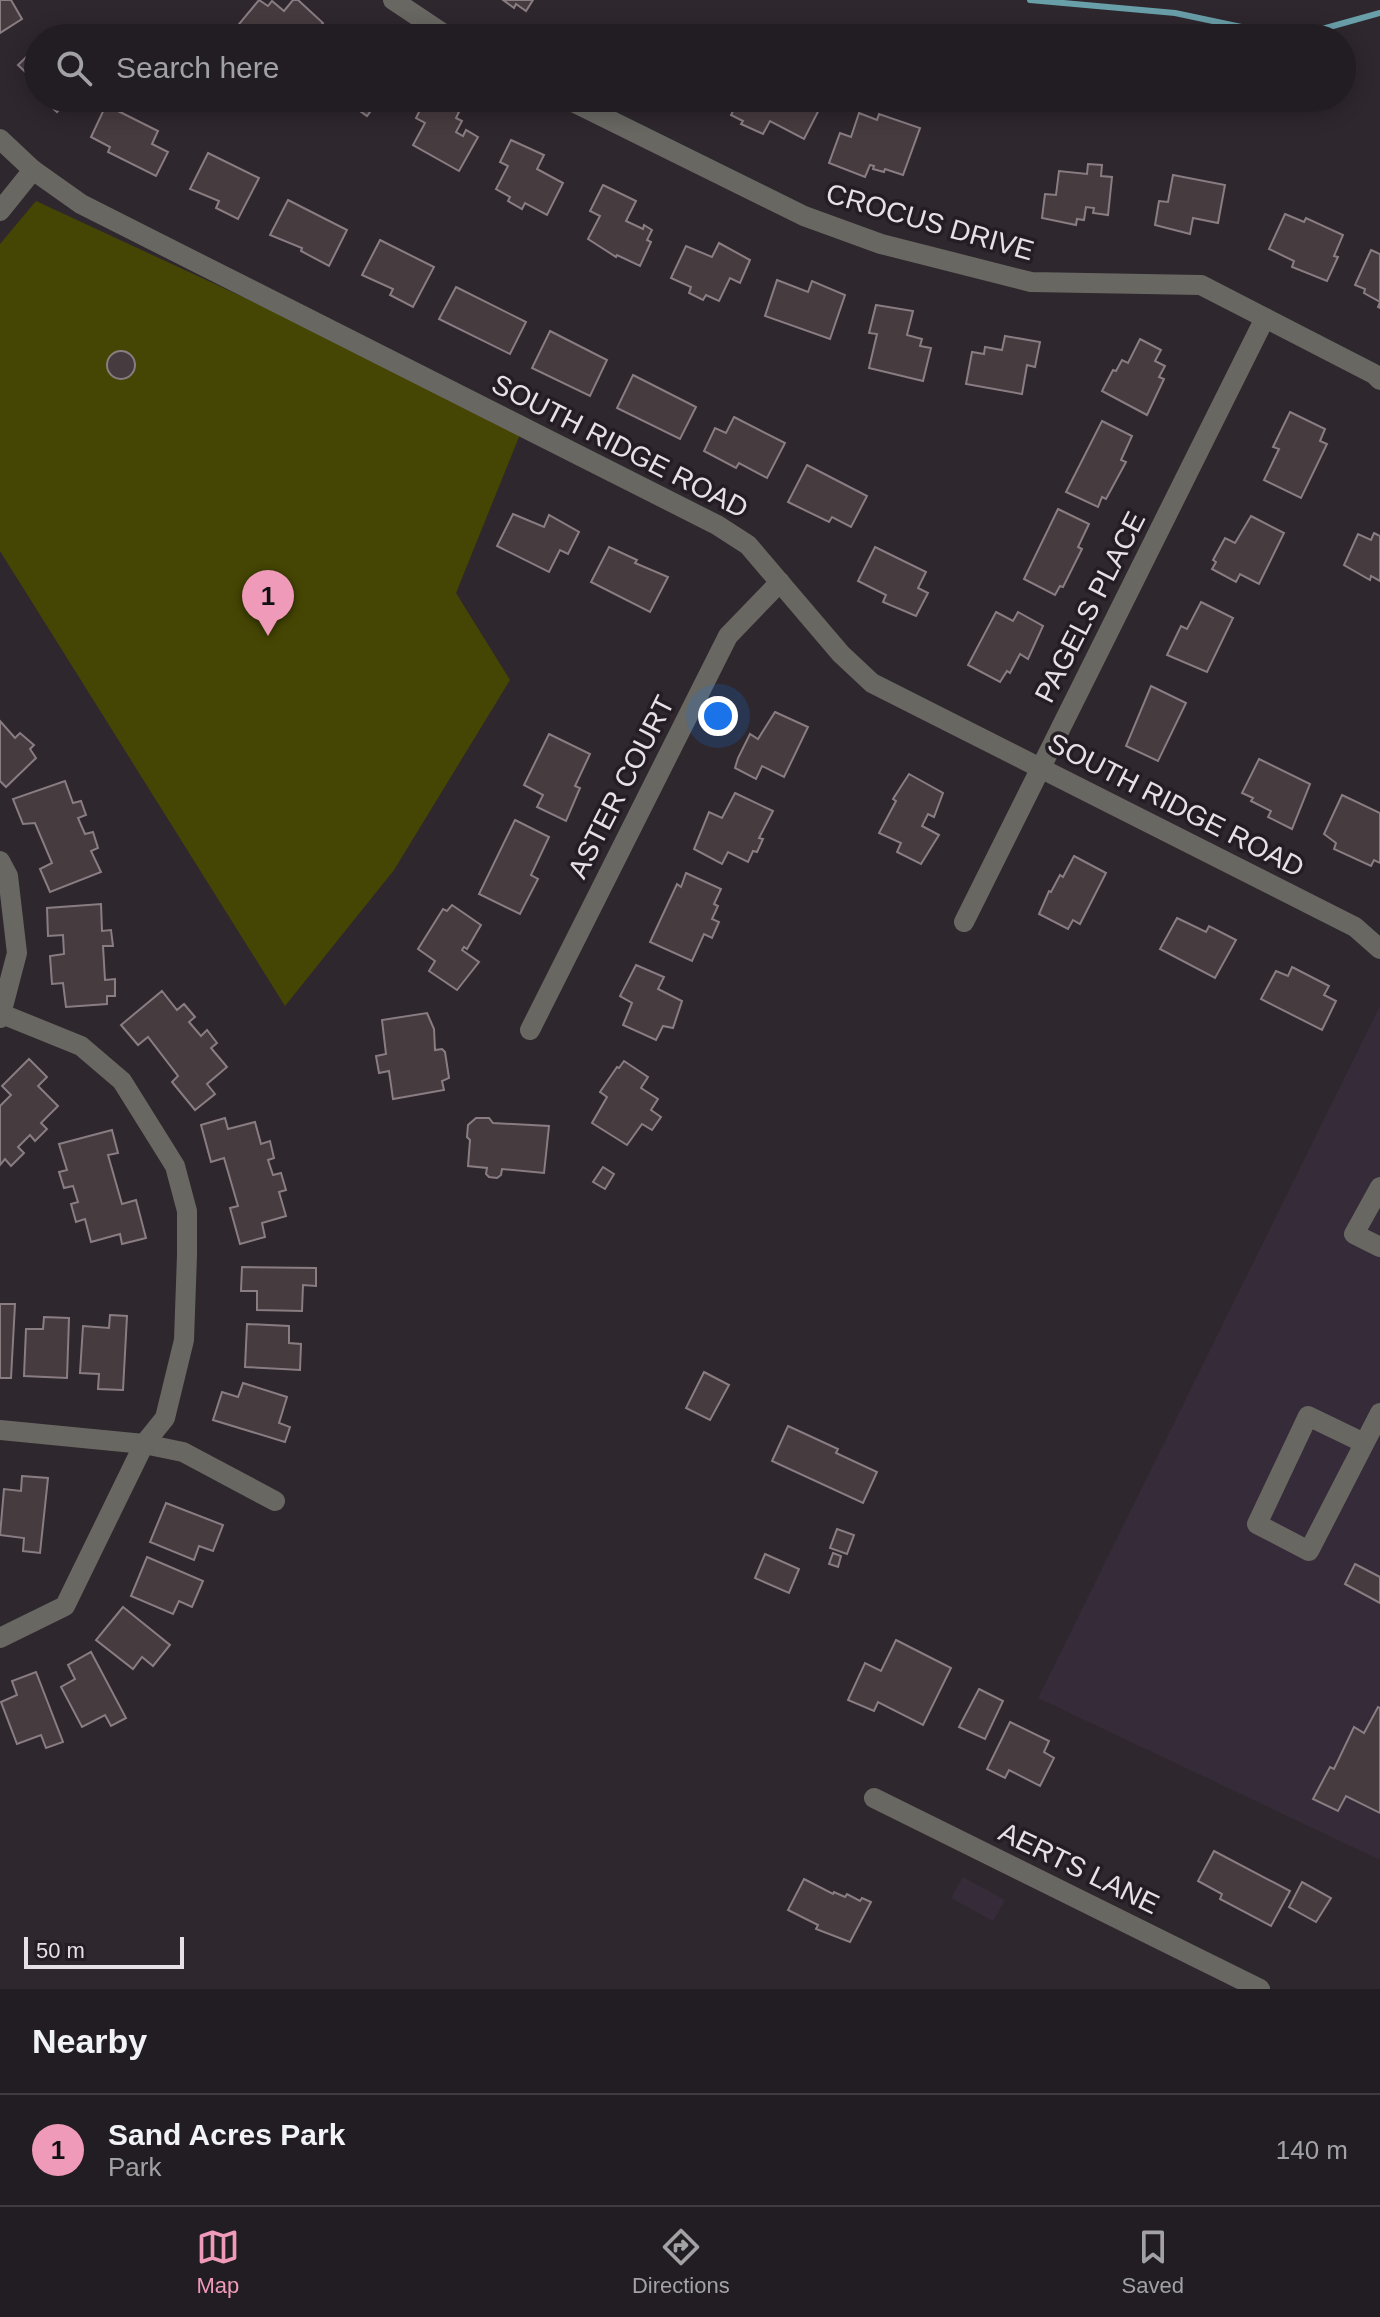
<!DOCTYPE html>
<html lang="en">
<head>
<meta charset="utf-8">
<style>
  body { margin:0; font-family:Arial,sans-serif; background:#2e2a2f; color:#f1f3f6 }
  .scale { position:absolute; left:24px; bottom:20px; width:160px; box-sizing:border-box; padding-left:8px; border:4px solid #e5e1e6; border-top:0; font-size:22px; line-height:28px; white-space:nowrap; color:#e5e1e6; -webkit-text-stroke:6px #241d24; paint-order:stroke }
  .you { position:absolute; left:718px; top:716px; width:28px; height:28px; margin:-20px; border:6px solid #fff; border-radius:50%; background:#1a73e8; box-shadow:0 0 0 12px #1a73e833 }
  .badge { display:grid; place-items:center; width:52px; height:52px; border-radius:50%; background:#ef9ab8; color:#111; font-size:26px; font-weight:700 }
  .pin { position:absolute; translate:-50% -66px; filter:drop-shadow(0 2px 4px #0008) }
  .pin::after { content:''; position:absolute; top:42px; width:28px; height:24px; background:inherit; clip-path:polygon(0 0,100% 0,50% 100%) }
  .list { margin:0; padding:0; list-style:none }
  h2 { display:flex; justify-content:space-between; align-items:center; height:104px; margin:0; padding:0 32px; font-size:34px }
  h2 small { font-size:26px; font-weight:400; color:#a2a2a5 }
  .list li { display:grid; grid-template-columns:52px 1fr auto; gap:24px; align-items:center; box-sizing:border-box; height:112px; padding:0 32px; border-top:2px solid #3f3b40 }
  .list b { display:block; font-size:30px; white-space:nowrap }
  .list p { margin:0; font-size:26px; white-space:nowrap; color:#a2a2a5 }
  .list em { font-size:26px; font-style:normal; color:#a2a2a5 }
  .icon { flex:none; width:44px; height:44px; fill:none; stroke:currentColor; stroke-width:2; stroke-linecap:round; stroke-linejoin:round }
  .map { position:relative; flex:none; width:1380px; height:1989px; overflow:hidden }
  .search { position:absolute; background:#221d22; box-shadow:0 4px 20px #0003; left:24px; right:24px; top:24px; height:88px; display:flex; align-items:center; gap:20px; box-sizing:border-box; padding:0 28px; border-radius:44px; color:#a2a2a5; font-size:30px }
  .sheet { height:216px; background:#221d22 }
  nav { display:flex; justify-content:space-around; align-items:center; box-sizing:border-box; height:112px; border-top:2px solid #3f3b40; background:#221d22; font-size:22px; color:#a2a2a5 }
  nav a { display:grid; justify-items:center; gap:4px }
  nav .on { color:#ef9ab8 }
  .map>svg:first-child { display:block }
  .built { fill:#362b38 }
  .green { fill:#454603 }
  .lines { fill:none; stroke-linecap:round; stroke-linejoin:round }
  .stream { stroke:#699fa9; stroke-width:6 }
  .building { fill:#463b3f; stroke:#897d82; stroke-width:2 }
  .minor { stroke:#696762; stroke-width:20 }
  .labels { text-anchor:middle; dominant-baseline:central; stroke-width:7; stroke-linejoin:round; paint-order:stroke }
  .street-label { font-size:28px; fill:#e5e1e6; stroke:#241d24 }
</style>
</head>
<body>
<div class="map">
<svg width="1380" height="1989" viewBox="0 0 1380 1989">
  <rect width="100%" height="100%" fill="#2e272e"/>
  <g class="built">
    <polygon points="1380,1006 1380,1860 1038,1698"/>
    <polygon points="963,1877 1005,1900 993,1921 951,1898"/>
  </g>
  <polygon class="green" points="36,201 523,427 456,593 510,680 394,870 285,1006 0,551 0,244"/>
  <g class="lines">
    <polyline class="stream" points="1030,0 1175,13 1246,28 1315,31 1380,13"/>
  </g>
  <g class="building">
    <polygon points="0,0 11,0 22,19 0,33"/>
    <polygon points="259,0 268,6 272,1 284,11 293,0 298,0 323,23 310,38 256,38 239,24"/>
    <polygon points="503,0 533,0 526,11 516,4 514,8"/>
    <polygon points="656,26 680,38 650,38"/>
    <polygon points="38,46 38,84 18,65"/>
    <polygon points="42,98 70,98 57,112"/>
    <polygon points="342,98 393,98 387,107 378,101 367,116"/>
    <polygon points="426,98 437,100 459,112 456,118 462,121 456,132 463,136 466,130 478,137 459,171 413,145 425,123 416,118"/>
    <polygon points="740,98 816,98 823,102 804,139 770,121 763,134 741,124 743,121 731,115"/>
    <polygon points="106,105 158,131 152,144 168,152 156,176 108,152 110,147 91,137"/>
    <polygon points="859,113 877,120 879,114 920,128 903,175 885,169 884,172 873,169 874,166 870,165 865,177 829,163 840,133 851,137"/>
    <polygon points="511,140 544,155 537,169 563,183 547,215 525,203 522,209 508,201 510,197 496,189 508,166 500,162"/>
    <polygon points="208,153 259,178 238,219 216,208 219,201 190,189"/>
    <polygon points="1088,164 1102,165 1101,176 1112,177 1108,215 1093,213 1094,208 1086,207 1084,220 1077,219 1076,225 1042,218 1045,194 1056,195 1059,171 1087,174"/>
    <polygon points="1173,175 1225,185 1218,223 1193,218 1190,234 1155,225 1159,201 1168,202"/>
    <polygon points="603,185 636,201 626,221 643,229 644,225 652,230 647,240 651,242 640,266 617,255 616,257 588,239 600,216 590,211"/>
    <polygon points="288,200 347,230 329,266 301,251 302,248 270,235"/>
    <polygon points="1285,214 1304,222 1306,218 1343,235 1334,256 1338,257 1327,281 1292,267 1294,261 1269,249"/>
    <polygon points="380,240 434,267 413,307 390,295 393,289 362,275"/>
    <polygon points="719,243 750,260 740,283 730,278 719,301 706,295 703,300 689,293 691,287 671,278 686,246 712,257"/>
    <polygon points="1371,250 1380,254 1380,308 1378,307 1380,302 1364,293 1365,289 1355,285"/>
    <polygon points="777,280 808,292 812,281 845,295 830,339 765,316"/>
    <polygon points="456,287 526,322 510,354 439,319"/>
    <polygon points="876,305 913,311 907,335 922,339 920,346 931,348 923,381 869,368 877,334 869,333"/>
    <polygon points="550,331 607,360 590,396 532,368"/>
    <polygon points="1005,336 1040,342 1035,367 1027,365 1022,394 966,384 972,352 984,354 985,347 1002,350"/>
    <polygon points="1140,339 1161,350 1155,361 1165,366 1159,377 1164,379 1147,415 1102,391 1113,370 1116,371 1122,360 1128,363"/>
    <circle cx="121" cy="365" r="14"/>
    <polygon points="633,375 696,407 680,439 617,408"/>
    <polygon points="1290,412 1325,429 1320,441 1327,444 1301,498 1264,480 1279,449 1273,447"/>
    <polygon points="734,417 785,443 767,478 739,463 736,468 704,451 715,428 726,433"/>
    <polygon points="1102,421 1132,436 1121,460 1126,462 1106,499 1102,497 1098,507 1066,492"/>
    <polygon points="807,465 867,496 851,527 832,517 829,522 788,502"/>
    <polygon points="1058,509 1089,524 1078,547 1082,549 1063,587 1060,586 1055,595 1024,579"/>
    <polygon points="513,514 544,527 549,515 579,532 568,554 560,550 549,572 497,546"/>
    <polygon points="1251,516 1284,533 1259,584 1240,574 1236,582 1212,569 1216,562 1213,560 1225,538 1235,543"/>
    <polygon points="1374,533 1380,536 1380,581 1371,576 1370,580 1344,565 1358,534 1371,540"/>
    <polygon points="609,547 637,560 635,563 668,577 650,612 591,582"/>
    <polygon points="875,547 926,572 918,588 928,593 916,616 883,602 886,595 858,581"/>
    <polygon points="1201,602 1233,618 1207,672 1167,655 1181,626 1187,629"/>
    <polygon points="996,612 1013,621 1018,612 1043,626 1028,659 1020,654 1010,673 1007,671 1000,682 968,665"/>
    <polygon points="1151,686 1186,703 1158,761 1126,746"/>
    <polygon points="775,712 808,727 784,777 762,766 756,779 735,768 738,758 750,734 758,739"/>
    <polygon points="0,721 15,738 20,733 34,745 30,749 36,758 6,787 0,781"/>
    <polygon points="549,734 590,754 575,786 580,788 566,821 537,807 543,795 524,785"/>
    <polygon points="1259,759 1310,784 1292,829 1268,817 1271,811 1251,801 1253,798 1242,793"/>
    <polygon points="909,774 943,793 934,817 928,814 922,826 939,835 921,864 897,852 901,843 879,833 896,801 893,799"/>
    <polygon points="65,781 73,803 81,801 86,815 78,818 85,834 93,832 98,848 91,851 101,872 50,892 40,869 52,863 35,823 23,824 13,799"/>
    <polygon points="735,793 773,811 759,838 763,839 757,852 753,851 748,862 728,852 722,864 694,849 709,812 722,818"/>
    <polygon points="1342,795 1380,813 1380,863 1374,860 1371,866 1334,849 1336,843 1324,834"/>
    <polygon points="515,820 549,837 531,875 538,879 520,914 479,894"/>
    <polygon points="1074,856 1106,873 1080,924 1073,920 1068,929 1039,914 1049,891 1051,892 1060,875 1063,877"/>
    <polygon points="686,873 721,889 714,904 718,906 712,919 719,922 712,938 704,934 692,961 650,942 677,884 681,887"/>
    <polygon points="101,904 102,931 111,930 113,946 103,946 105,980 115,979 115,996 107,996 107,1004 66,1007 63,983 52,984 50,956 64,954 63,935 48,936 47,908"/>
    <polygon points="452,905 481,925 467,949 464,947 462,950 479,962 457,990 429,971 435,961 418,949 443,909 447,911"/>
    <polygon points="1177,918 1206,932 1209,926 1236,940 1215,978 1160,949"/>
    <polygon points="636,965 664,977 658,989 682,1001 673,1028 663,1026 656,1040 623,1025 632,1003 620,996"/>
    <polygon points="1292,967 1329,986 1324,995 1336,1001 1322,1030 1261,999 1276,971 1288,976"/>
    <polygon points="162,991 177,1010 184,1004 195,1017 189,1022 201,1036 207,1030 217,1043 211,1048 227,1067 207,1084 215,1094 195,1110 172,1082 178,1076 148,1037 138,1045 121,1025"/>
    <polygon points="427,1013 434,1029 435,1050 442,1049 445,1052 449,1078 442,1081 444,1090 393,1099 389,1071 379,1073 376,1056 386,1054 382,1020"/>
    <polygon points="29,1059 47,1077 38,1086 58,1106 41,1123 47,1129 35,1141 30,1135 18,1147 24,1153 11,1166 5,1159 0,1165 0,1106 11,1095 2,1086"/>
    <polygon points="624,1061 648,1077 641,1088 658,1099 651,1110 661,1117 652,1130 642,1124 627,1145 592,1123 607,1097 600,1092 617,1067 619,1068"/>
    <polygon points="225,1118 228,1129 255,1122 261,1144 270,1141 274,1158 268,1160 273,1175 281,1173 286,1190 279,1192 286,1216 262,1223 265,1237 240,1244 230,1208 238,1206 224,1158 211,1162 201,1125"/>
    <polygon points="476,1118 489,1118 493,1123 549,1126 544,1173 502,1169 501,1175 497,1178 489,1177 486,1174 487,1168 468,1166 470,1140 467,1137 468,1125"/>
    <polygon points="112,1130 118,1153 108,1155 122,1204 136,1200 146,1238 122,1244 120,1234 91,1242 85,1219 76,1222 71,1204 78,1202 73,1186 64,1188 59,1172 67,1170 59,1144"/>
    <polygon points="603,1167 614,1174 605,1189 593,1182"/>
    <polygon points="242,1267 316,1268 316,1286 303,1285 302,1311 257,1310 257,1291 241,1291"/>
    <polygon points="0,1304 15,1304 11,1378 0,1378"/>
    <polygon points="110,1315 127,1316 123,1390 98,1389 99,1374 80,1373 83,1326 109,1328"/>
    <polygon points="44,1317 69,1318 67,1378 24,1376 26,1329 43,1329"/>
    <polygon points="247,1324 289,1326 289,1343 301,1344 300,1370 245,1367"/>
    <polygon points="704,1372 729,1385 710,1420 686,1408"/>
    <polygon points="243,1383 287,1397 279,1423 290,1427 285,1442 213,1420 222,1392 238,1397"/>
    <polygon points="788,1426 838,1449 836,1453 877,1472 863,1503 772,1461"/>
    <polygon points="22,1476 48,1478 40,1553 23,1551 24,1538 0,1535 4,1489 21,1491"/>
    <polygon points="166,1503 223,1525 213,1551 199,1546 194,1560 150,1542"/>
    <polygon points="837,1529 854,1535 847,1554 830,1548"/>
    <polygon points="833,1553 841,1556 838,1567 829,1564"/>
    <polygon points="765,1554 799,1569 789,1593 755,1578"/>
    <polygon points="147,1557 203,1581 192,1607 179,1601 173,1614 131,1596"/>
    <polygon points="1355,1564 1380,1577 1380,1603 1345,1584"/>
    <polygon points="123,1607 170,1645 153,1666 142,1657 133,1669 96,1640"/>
    <polygon points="896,1640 951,1668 923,1725 878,1702 874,1711 848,1700 865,1663 881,1671"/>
    <polygon points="91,1652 126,1718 111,1726 105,1715 82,1727 61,1687 75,1679 68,1665"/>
    <polygon points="36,1672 63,1742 46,1748 41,1735 17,1744 1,1702 17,1695 12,1681"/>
    <polygon points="979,1689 1003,1701 985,1739 959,1727"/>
    <polygon points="1378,1707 1380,1708 1380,1813 1346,1796 1338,1811 1313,1799 1330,1767 1334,1769 1354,1727 1364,1733"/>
    <polygon points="1010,1722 1049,1741 1044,1752 1054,1758 1040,1786 1009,1770 1005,1778 987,1769"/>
    <polygon points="1214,1851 1290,1891 1271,1926 1220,1899 1222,1894 1198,1881"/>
    <polygon points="804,1879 833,1894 834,1892 845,1897 847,1894 860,1901 862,1898 871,1902 850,1942 816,1929 818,1925 788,1910"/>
    <polygon points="1302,1882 1331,1898 1316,1922 1289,1907"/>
  </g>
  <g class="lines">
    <g class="minor">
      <polyline points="393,0 450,38"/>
      <polyline points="565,98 804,216 881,244 1031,282 1201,285 1374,374 1380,380"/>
      <polyline points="0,139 33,170 81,204 717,525 748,545 841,654 872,683 1355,927 1380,949"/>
      <polyline points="0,211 33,170"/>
      <polyline points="0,861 8,876 17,953 0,1018"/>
      <polyline points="964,922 1265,318"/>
      <polyline points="530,1030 728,636 780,582"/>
      <polyline points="1380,1187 1354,1234 1380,1247"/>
      <polyline points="0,1430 144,1444 183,1452 275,1501"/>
      <polyline points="1364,1443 1308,1416 1257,1524 1309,1551 1380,1413"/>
      <polyline points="0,1638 65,1606 144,1444 165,1418 184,1340 187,1255 187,1211 175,1166 122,1081 81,1046 2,1014"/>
      <polyline points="874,1798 1260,1989"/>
    </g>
  </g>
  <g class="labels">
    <g class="street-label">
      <text transform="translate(930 222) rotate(16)">CROCUS DRIVE</text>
      <text transform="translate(620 446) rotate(27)">SOUTH RIDGE ROAD</text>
      <text transform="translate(1090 607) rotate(-63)">PAGELS PLACE</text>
      <text transform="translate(621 787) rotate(-63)">ASTER COURT</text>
      <text transform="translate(1176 805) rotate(27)">SOUTH RIDGE ROAD</text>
      <text transform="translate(1079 1868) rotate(26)">AERTS LANE</text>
    </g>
  </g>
</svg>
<div class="scale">50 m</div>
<div class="you"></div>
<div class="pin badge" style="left:268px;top:636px">1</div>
<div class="search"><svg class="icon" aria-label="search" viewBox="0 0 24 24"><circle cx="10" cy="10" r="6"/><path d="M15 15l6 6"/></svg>Search here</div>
</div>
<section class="sheet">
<h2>Nearby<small></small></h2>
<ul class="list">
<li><span class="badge">1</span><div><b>Sand Acres Park</b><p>Park</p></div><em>140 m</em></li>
</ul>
</section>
<nav>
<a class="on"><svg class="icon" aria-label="map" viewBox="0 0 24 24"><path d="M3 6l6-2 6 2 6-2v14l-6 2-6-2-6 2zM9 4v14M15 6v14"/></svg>Map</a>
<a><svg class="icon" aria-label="directions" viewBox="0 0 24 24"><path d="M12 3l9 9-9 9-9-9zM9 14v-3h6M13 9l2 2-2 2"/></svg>Directions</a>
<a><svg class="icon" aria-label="saved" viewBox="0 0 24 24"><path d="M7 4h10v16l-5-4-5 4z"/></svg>Saved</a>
</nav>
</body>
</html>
